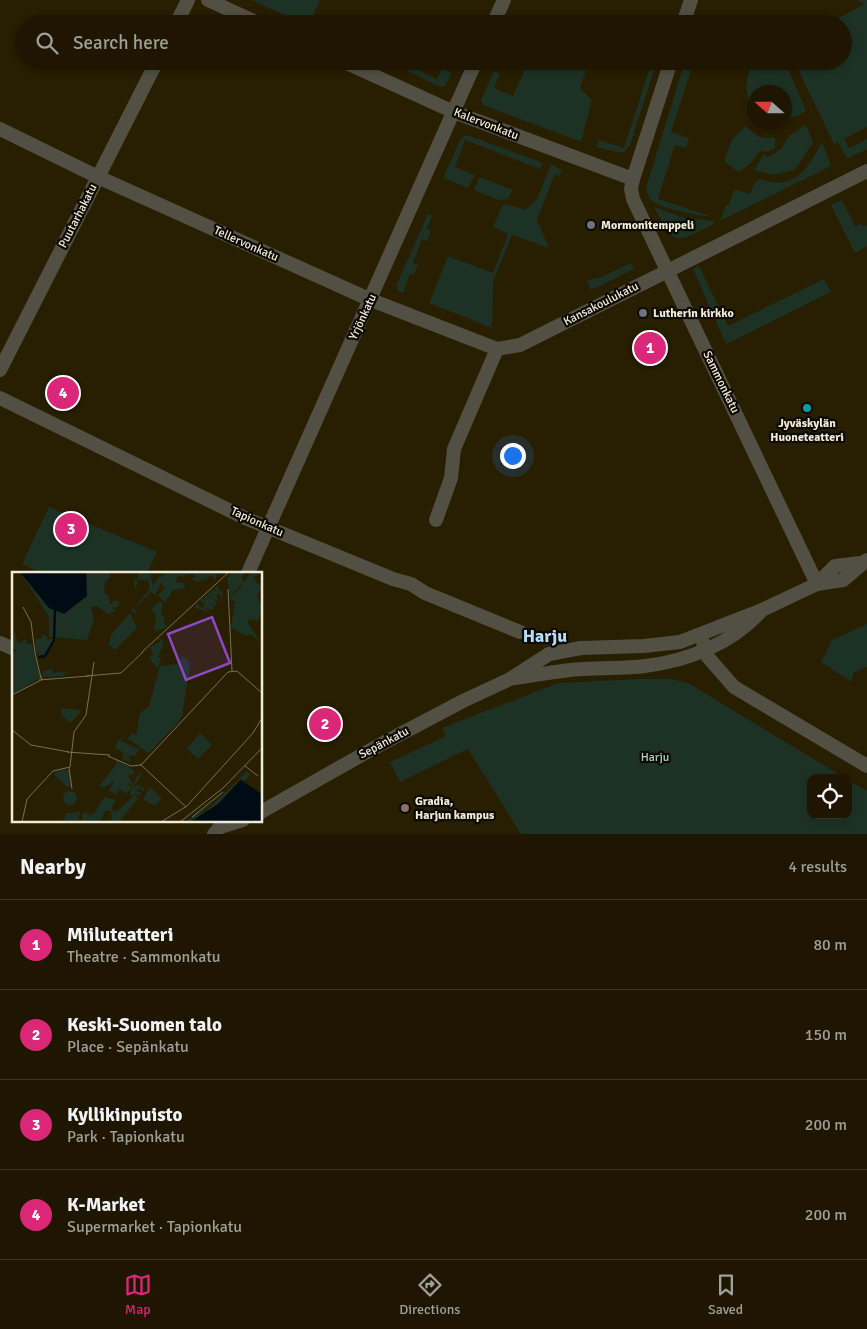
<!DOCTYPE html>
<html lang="en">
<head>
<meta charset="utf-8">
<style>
  body { margin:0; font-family:Signika,sans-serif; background:#2b230f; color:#f1f3f6 }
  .controls { position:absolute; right:15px; bottom:15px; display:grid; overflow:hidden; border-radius:10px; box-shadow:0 2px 8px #0003 }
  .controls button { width:45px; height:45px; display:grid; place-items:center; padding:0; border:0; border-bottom:1px solid #3c3522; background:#1e1600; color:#f1f3f6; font:25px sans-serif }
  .compass { position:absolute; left:747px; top:85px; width:45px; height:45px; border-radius:50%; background:#1e1600; box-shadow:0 2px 8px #0003; rotate:291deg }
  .you { position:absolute; left:512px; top:455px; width:18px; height:18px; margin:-12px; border:4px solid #fff; border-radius:50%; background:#1a73e8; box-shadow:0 0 0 8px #1a73e833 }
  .badge { display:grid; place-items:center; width:32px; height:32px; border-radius:50%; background:#db2777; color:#fff; font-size:16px; font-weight:700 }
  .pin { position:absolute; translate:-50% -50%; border:2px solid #fff; box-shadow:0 1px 5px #0006 }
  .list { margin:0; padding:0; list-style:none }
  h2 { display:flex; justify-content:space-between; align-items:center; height:65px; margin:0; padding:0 20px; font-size:21px }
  h2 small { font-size:16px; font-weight:400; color:#a19f99 }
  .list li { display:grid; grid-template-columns:32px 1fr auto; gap:15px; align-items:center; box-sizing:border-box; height:90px; padding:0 20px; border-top:1px solid #3c3522 }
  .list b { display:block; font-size:19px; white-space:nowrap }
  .list p { margin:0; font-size:16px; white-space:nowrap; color:#a19f99 }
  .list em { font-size:16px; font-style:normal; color:#a19f99 }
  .icon { flex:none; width:28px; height:28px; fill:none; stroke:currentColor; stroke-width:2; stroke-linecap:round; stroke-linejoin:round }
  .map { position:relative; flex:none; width:867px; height:834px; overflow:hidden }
  .search { position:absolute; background:#1e1600; box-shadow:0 2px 8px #0003; left:15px; right:15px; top:15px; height:55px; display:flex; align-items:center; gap:12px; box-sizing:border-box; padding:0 18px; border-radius:28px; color:#a19f99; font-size:19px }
  .sheet { height:425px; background:#1e1600 }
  nav { display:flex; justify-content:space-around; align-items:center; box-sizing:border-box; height:70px; border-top:1px solid #3c3522; background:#1e1600; font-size:14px; color:#a19f99 }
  nav a { display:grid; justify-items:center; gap:2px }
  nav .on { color:#db2777 }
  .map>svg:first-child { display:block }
  .green { fill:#1d3225 }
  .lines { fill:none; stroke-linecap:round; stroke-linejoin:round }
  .minor { stroke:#524f43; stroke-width:14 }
  .worship-dot { fill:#6b7280; stroke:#0d0901; stroke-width:2 }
  .culture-dot { fill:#0f9aa8; stroke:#0d0901; stroke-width:2 }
  .education-dot { fill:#8d6e63; stroke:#0d0901; stroke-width:2 }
  .labels { text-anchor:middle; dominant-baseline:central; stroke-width:4.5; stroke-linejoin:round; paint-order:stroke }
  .street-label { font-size:12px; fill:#f1ebd9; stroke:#0d0901 }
  .poi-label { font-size:12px; font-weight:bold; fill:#f1ebd9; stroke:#0d0901; text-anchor:start }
  .park-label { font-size:12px; fill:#a3d7b5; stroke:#0d0901 }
  .district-label { font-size:18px; font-weight:bold; fill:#b3ddfa; stroke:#0d0901 }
  .inset-river { fill:none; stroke:#000c14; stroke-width:2.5 }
  .inset-road { fill:none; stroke:#787057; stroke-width:1 }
  .view { fill:#8d49c3; fill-opacity:0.15; stroke:#8d49c3; stroke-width:2.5 }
  .inset-edge { fill:none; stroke:#f1ebd9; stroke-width:2.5 }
</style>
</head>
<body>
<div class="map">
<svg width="867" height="834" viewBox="0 0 867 834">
  <rect width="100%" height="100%" fill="#281e00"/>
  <g class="green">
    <polygon points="252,0 320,0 309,24 304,24"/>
    <polygon points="856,0 867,0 867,127 844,139 849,148 867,139 867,149 847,159 838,142 834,144 794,61 843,61 843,24 827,24 865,4"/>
    <polygon points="386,61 399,61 437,79 442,69 452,73 445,86 441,87"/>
    <polygon points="529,61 589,61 580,88 592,100 581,142 483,105 481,100 494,71 500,74 494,88 513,96"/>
    <polygon points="652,61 657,61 630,145 623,153 596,147 599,140 624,148"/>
    <path d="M685 61H694L671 132 689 138 686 148 675 145 658 199 713 217C699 215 659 209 651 200 648 197 647 192 646 188Z"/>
    <path d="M755 61H785L806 111 797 116 785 119 784 92H754V111C743 97 745 75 755 61Z"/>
    <polygon points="806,125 813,142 795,170 773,175 754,170 763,155 768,157 780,150 790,135"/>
    <path d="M745 126 759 137 775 138V148L768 152 760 151C755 160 747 167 738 172L724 161 732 140Z"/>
    <polygon points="467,135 543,163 540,169 465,140 455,167 475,175 468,188 443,178 461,138"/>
    <path d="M822 142 831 166 720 221 726 205H729L734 189 750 194 755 182 760 179C796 191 807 169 822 142Z"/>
    <polygon points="551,164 562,170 559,176 555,174 537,219 549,248 512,235 493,282 492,328 429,303 448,256 493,273 508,234 493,227 502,206 507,204 525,210 537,199"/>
    <polygon points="479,177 513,190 508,199 498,200 474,190"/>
    <polygon points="842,200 855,226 861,224 863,227 867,225 867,246 855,253 831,205"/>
    <path d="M654 207 682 217 714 221V224C674 243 676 248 654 207Z"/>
    <polygon points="428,214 432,216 427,229 431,231 427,241 422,239 413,263 418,265 414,275 410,274 403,293 399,292 396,286"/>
    <polygon points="631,263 634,269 591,290 587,281 596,278 597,279"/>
    <polygon points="699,266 728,326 824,279 831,292 726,344 693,269"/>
    <polygon points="49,507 157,552 147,573 41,573 22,564"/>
    <polygon points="867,624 867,667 853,673 852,682 821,662 832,640"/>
    <polygon points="639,679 671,679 688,683 845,778 811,778 811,815 848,815 848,780 867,791 867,834 521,834 468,749 400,782 390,762 446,736 442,728 558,683"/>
  </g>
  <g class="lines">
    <g class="minor">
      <polyline points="208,0 260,24"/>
      <polyline points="176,24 188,0"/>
      <polyline points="493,24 504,0"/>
      <polyline points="683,24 691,0"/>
      <polyline points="342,61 454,112 633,179"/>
      <polyline points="671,61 633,179 631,189 633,199 817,584"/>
      <polyline points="0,129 98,177 371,300 497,349 520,345 867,171"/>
      <polyline points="0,370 157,61"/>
      <polyline points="0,398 245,518 393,579 411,584 425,593 520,632"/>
      <polyline points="436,520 451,478 454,449 497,349"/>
      <polyline points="248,573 476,61"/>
      <polyline points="817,584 835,566 860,563"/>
      <polyline points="703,642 707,656 734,687 867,766"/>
      <polyline points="0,643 14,649"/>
      <path d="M515 678C538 675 561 670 583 669 604 667 624 669 645 666 688 661 733 643 762 610"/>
      <polyline points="261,812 374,748 463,701 510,679 549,654 581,648 644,646 680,642 762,610 817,584 843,580 867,560"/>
      <polyline points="214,834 220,827 243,820"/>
    </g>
  </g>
  <g class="worship-dot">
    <circle cx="591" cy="225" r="5"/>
    <circle cx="643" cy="313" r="5"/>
  </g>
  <circle class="culture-dot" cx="807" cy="408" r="5"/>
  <circle class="education-dot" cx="405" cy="808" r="5"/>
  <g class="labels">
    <g class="street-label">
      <text transform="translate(486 124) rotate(21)">Kalervonkatu</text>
      <text transform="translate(78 216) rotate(-63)">Puutarhakatu</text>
      <text transform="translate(246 244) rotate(24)">Tellervonkatu</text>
      <text transform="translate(601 304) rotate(-27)">Kansakoulukatu</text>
      <text transform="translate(363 317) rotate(-65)">Yrjönkatu</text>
      <text transform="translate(721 382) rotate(64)">Sammonkatu</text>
      <text transform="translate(257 522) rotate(24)">Tapionkatu</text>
      <text transform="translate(384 743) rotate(-28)">Sepänkatu</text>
    </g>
    <g class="poi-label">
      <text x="601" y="225">Mormonitemppeli</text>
      <text x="653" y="313">Lutherin kirkko</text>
      <text x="807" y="423" text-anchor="middle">Jyväskylän<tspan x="807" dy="14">Huoneteatteri</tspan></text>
      <text x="415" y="801">Gradia,<tspan x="415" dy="14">Harjun kampus</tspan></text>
    </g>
    <g class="park-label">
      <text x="655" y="757">Harju</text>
    </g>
    <g class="district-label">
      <text x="545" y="636">Harju</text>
    </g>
  </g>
  <g transform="translate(12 572)">
    <rect width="250" height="250" fill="#281e00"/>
    <path d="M74 0H97L99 5 93 10 92 21 96 23 98 32 104 28 107 30 106 35 100 36 104 39 96 42 85 34 79 35 82 48 75 68 37 65V45L11 4H14L34 31 75 5ZM126 0H138L141 14 150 1 148 6 156 0H212L210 4V1L205 2 203 9 200 3 195 6 194 11 193 7 186 10 179 7 184 5 181 2 165 5 164 10 172 11 173 16 161 18 153 31 146 23 153 16 149 11 143 23 139 20 123 36 124 42 119 40 138 17 136 8H126L123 19 122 8 126 7ZM220 0H234L229 6 233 10 218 24 215 5ZM239 0H250L241 6 250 16 245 24 250 35 246 49 237 47 236 51 250 72 238 62 235 64 219 56 223 30 217 26 228 17ZM206 13 208 20 211 19 210 27 207 21 204 24 207 30 201 26 205 32 207 30 203 34 197 31 202 35 199 38 193 35 197 40 183 36 185 31 190 36 193 34 188 28 191 26 194 32 192 25 195 23 198 28 196 22 198 20 201 25 199 19 202 17 205 21 203 15ZM148 29 151 32 149 43 153 45 151 50 155 55 146 59 142 57 144 43 139 37ZM118 41 125 56 103 78 97 73 99 63ZM3 58 5 69 9 71 14 67 15 72H20L28 106 0 122V80H5L0 74ZM30 62 36 65 34 68 45 66 34 84 25 86 27 78 24 81 23 67H29ZM145 66H148L152 70 146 85 149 86 146 97 137 86 141 82 138 75 149 69ZM167 82 176 88 178 95 170 144 167 149 161 156 166 144 160 157 136 181 118 168 116 169 105 167H110L111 163V168L115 169 120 161 124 163 128 141 137 134 148 94 165 92 170 85ZM41 96 40 101 55 99 58 103 51 100 53 104 30 105 32 99ZM49 136 69 138 68 141 58 151 50 144ZM188 161 200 173 186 187 175 177ZM106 168 127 177 124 183 117 184 118 191 110 186 116 181 110 185 111 180 103 176ZM104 188 119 196 123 201 116 204 121 212 124 209 120 205 123 207 129 200 128 203 136 207 129 204 121 215 118 211 115 213 120 214 118 217 126 213 133 217 130 220V217L123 218 129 221 126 225V222L123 224 126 226 109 248 100 250 99 239H93L88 250H55L59 243 54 250H51L54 241 69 240 66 245 69 249 72 240 78 242 73 244 82 242 92 225 104 228 99 237 104 240 125 221 118 224 119 217 111 224 113 221 108 217 102 225 103 222 97 219 102 209 92 216 87 214 104 193ZM47 198H57L59 214 55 215 41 202ZM235 199 239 202 232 209 228 207 206 232 187 247 173 250 203 229 186 244 194 239ZM138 215 150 226 143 234 131 227ZM51 226a7 7 0 1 1 14 0a7 7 0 1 1-14 0Z" fill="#1d3225"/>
    <path d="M8 0H74L75 24 52 42 37 36ZM229 208 250 222V250H178L206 232Z" fill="#000c14"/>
    <path class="inset-river" d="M26 85 33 84 42 68 43 37"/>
    <path class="inset-road" d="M216 17 220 99M11 35 19 50 23 81 29 106 30 107 28 103M130 80 217 0M74 104 109 101 131 80M27 108 77 104M0 123 29 108M0 158 19 173 57 180M55 180 98 183M96 184 119 194 129 193 216 100 225 99 250 121M128 192 174 235M233 194 246 204M57 196 60 217M180 245 211 220M10 250 15 227 41 199 58 195 62 160 74 143 82 90M149 250 175 234 241 161 250 146M168 250 211 216 250 176"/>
    <path class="view" d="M200 45 218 91 174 108 156 62Z"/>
    <rect width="250" height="250" class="inset-edge"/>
  </g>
</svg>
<div class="controls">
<button><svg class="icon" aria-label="locate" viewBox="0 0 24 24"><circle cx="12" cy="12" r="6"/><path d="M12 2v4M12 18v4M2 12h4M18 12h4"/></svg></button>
</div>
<svg class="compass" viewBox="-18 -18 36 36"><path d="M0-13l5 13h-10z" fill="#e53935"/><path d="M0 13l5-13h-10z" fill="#a19f99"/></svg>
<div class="you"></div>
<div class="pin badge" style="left:650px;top:348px">1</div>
<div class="pin badge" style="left:325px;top:724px">2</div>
<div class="pin badge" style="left:71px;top:529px">3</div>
<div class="pin badge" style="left:63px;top:393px">4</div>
<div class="search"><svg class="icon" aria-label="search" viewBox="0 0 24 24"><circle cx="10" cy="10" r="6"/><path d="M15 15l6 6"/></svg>Search here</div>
</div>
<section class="sheet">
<h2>Nearby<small>4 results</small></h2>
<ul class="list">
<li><span class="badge">1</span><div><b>Miiluteatteri</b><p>Theatre · Sammonkatu</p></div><em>80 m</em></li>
<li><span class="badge">2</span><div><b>Keski-Suomen talo</b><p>Place · Sepänkatu</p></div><em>150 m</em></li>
<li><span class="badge">3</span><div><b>Kyllikinpuisto</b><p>Park · Tapionkatu</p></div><em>200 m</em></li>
<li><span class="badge">4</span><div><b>K-Market</b><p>Supermarket · Tapionkatu</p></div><em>200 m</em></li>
</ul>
</section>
<nav>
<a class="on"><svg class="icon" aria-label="map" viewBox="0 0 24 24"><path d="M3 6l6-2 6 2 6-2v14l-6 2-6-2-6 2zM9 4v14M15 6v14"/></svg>Map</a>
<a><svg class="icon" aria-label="directions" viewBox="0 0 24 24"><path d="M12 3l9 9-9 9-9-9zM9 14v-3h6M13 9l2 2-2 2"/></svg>Directions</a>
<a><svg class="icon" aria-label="saved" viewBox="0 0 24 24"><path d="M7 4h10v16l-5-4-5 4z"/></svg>Saved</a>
</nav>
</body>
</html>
